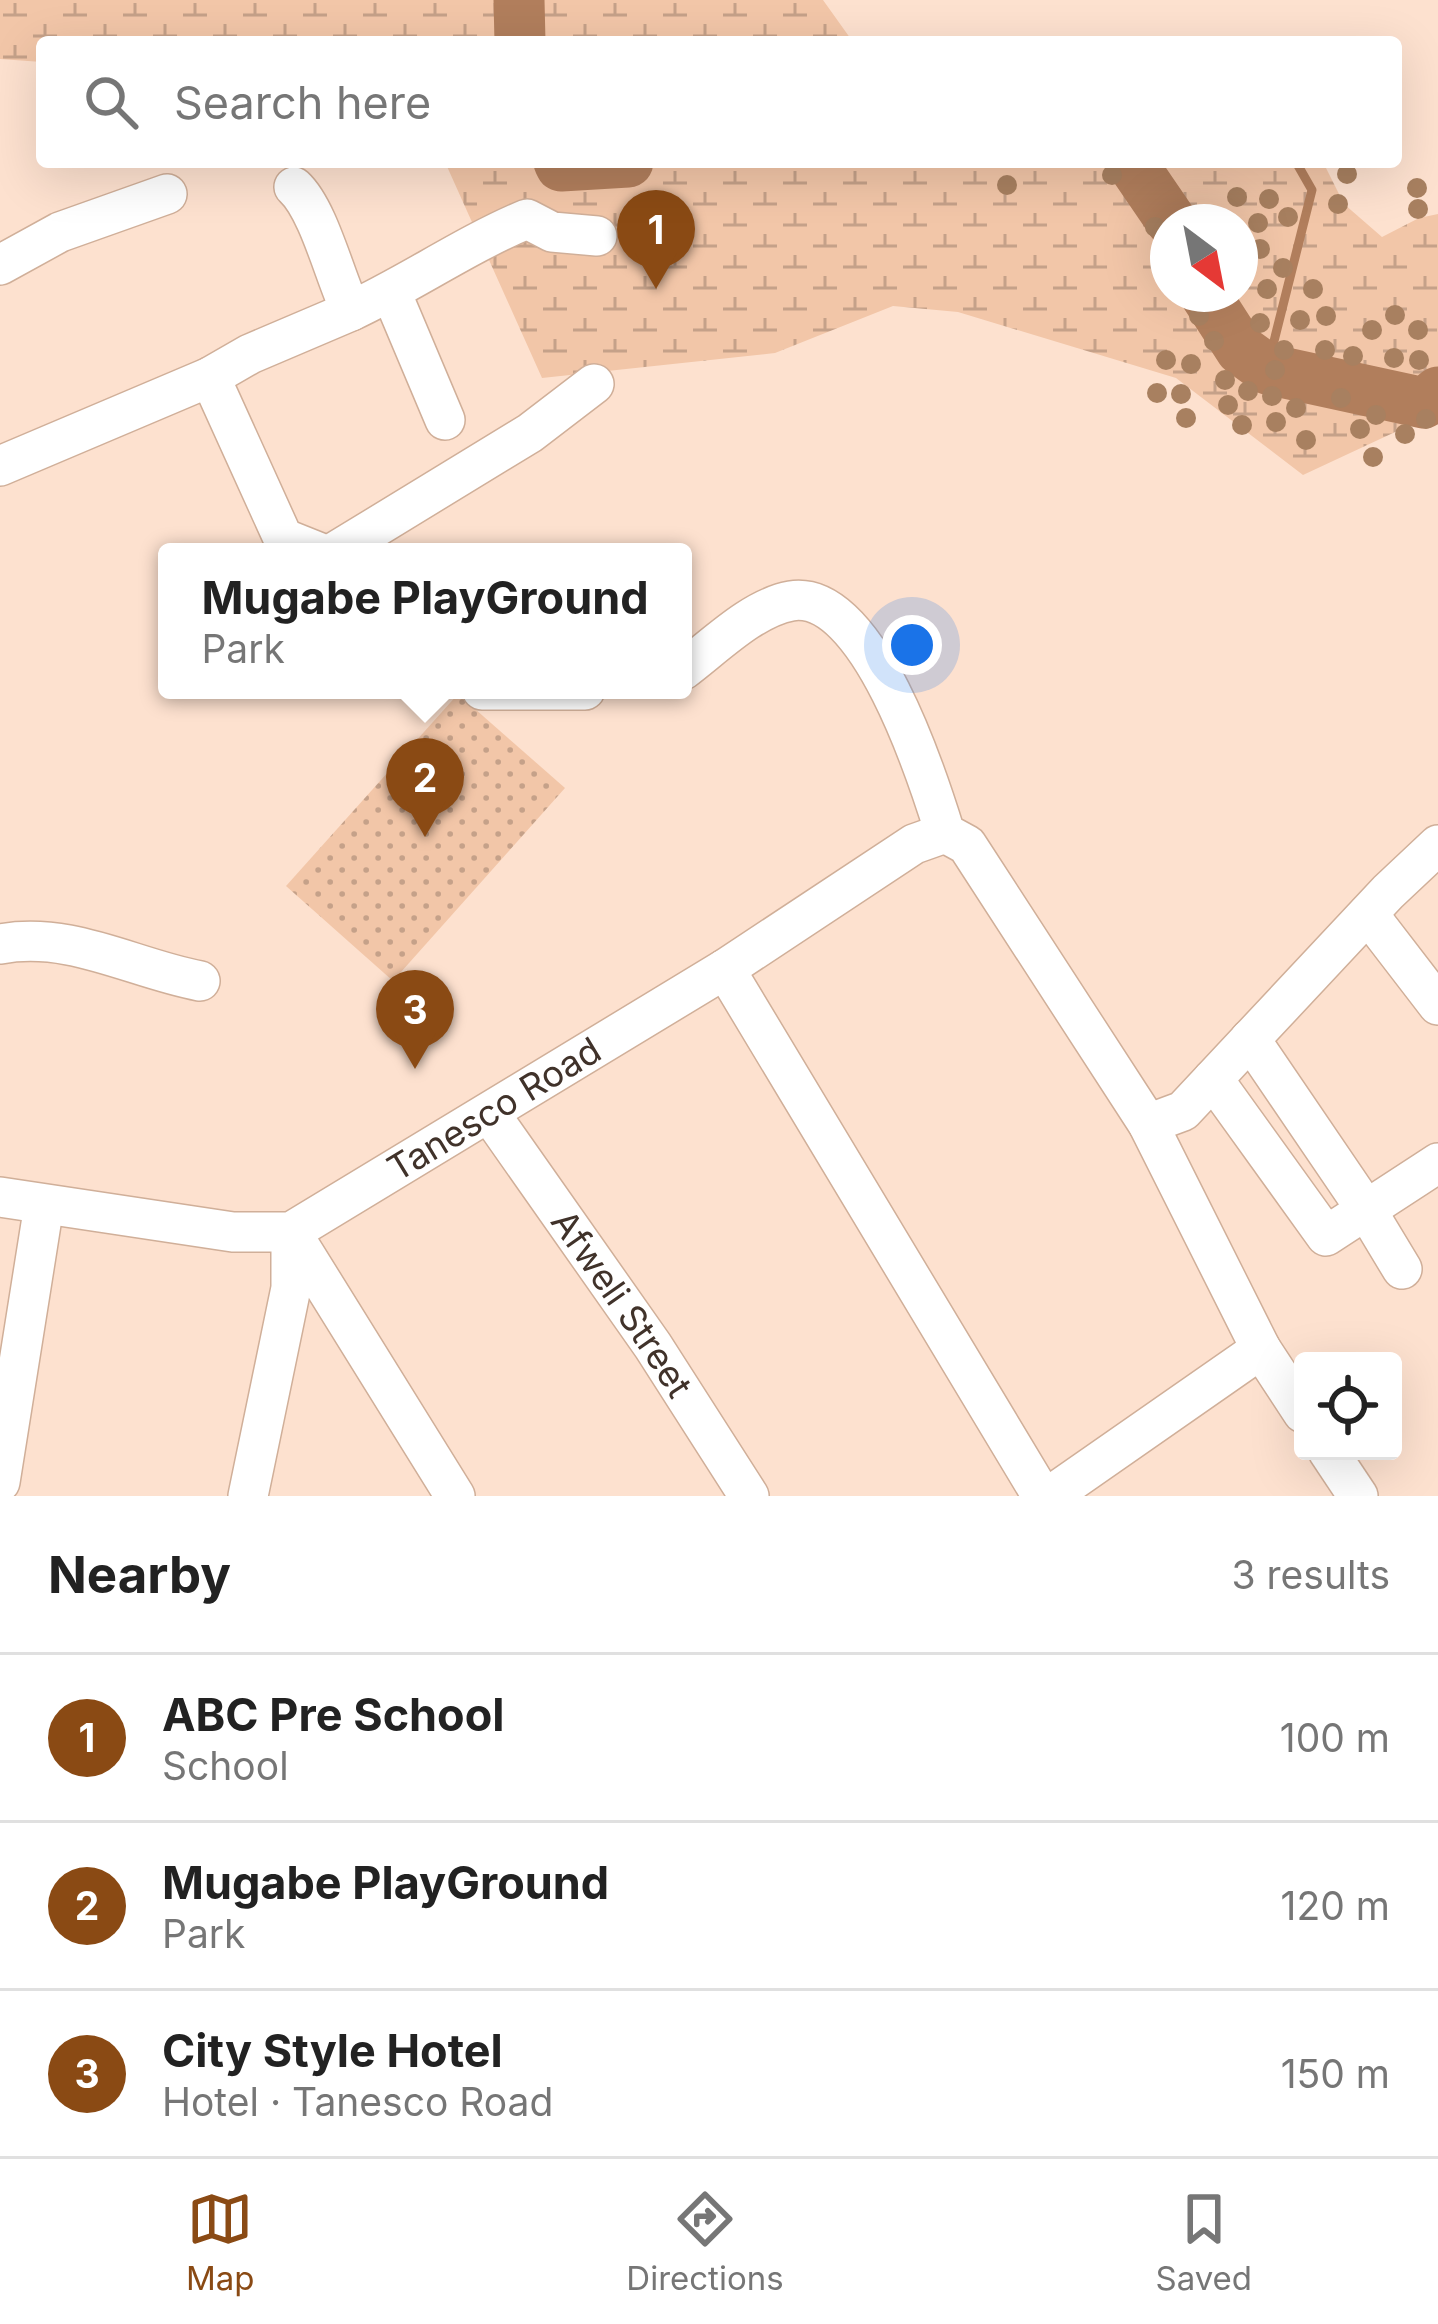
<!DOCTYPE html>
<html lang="en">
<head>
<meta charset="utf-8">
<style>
  body { margin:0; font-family:Inter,sans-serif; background:#f6f6f6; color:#222 }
  .controls { position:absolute; right:36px; bottom:36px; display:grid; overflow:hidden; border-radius:12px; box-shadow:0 12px 48px #0002 }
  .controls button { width:108px; height:108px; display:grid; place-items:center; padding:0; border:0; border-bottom:3px solid #e0e0e0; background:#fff; color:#222; font:60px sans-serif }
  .compass { position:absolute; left:1150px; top:204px; width:108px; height:108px; border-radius:50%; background:#fff; box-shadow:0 12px 48px #0002; rotate:148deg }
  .you { position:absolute; left:912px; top:645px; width:42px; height:42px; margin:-30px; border:9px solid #fff; border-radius:50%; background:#1a73e8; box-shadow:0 0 0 18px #1a73e833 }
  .badge { display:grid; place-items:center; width:78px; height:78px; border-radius:50%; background:#8a4a14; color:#fff; font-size:39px; font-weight:700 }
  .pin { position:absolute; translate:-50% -99px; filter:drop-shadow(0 3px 6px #0008) }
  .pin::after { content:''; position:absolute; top:63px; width:42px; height:36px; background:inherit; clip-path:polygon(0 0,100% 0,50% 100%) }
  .popup { position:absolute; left:158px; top:543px; width:534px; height:156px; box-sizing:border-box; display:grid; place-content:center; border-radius:12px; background:#fff; filter:drop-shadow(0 3px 9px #0005); font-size:39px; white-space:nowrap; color:#767676 }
  .popup b { font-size:45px; color:#222 }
  .popup::after { content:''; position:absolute; left:50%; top:100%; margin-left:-24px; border:24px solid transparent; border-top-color:#fff }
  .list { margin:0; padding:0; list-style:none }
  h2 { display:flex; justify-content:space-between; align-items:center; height:156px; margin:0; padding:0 48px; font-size:51px }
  h2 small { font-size:39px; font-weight:400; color:#767676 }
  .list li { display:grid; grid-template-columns:78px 1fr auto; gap:36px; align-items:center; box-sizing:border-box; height:168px; padding:0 48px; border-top:3px solid #e0e0e0 }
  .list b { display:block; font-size:45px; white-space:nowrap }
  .list p { margin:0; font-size:39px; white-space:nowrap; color:#767676 }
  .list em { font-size:39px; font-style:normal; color:#767676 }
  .icon { flex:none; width:66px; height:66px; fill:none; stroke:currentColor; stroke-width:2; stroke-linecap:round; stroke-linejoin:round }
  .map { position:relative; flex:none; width:1438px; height:1496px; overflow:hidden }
  .search { position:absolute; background:#fff; box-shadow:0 12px 48px #0002; left:36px; right:36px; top:36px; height:132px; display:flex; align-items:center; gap:30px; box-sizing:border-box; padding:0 42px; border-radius:12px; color:#767676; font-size:45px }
  .sheet { height:660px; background:#fff }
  nav { display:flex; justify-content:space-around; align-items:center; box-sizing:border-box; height:168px; border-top:3px solid #e0e0e0; background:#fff; font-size:33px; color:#767676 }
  nav a { display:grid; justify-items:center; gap:6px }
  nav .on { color:#8a4a14 }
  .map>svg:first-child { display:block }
  .wetland { fill:url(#wetland-marsh); fill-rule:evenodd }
  .park { fill:url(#park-dots) }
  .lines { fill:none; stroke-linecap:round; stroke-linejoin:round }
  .stream { stroke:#b17e5c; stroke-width:9 }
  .river { stroke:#b17e5c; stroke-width:51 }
  .minor-casing { stroke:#d0af99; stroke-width:42 }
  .minor { stroke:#fff; stroke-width:39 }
  .tree { fill:#a88060 }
  .labels { text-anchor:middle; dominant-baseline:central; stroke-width:9; stroke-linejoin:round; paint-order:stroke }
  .street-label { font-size:36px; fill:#40322a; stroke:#fff }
</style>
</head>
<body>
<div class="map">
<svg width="1438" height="1496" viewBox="0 0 1438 1496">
  <defs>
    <pattern id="wetland-marsh" width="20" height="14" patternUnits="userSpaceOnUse" patternTransform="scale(3)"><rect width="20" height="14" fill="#f2c6a8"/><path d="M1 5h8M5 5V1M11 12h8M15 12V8" fill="none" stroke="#c5a189"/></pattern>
    <pattern id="park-dots" width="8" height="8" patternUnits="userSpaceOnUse" patternTransform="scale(3)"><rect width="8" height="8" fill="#f2c6a8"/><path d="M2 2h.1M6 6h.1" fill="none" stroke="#c5a189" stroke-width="1.8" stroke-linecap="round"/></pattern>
  </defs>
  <rect width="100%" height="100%" fill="#fde1cf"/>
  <g class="wetland">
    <polygon points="0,0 823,0 853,42 42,42 42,62 0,59"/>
    <path d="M445 162H1323L1344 204 1382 237 1419 218 1438 214V412L1303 475 1176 378 958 312 893 306 775 353 542 378ZM1168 222H1240V294H1168Z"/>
  </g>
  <polygon class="park" points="458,694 565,788 393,981 286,886"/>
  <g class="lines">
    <polyline class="stream" points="1267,369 1312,190 1296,162"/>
    <g class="river">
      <polyline points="519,0 520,42"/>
      <polyline points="559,162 561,166 628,162"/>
      <polyline points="1131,162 1172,222"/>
      <polyline points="1205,294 1241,350 1267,369 1424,403 1438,392"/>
    </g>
    <defs>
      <g id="minor">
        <path d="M294 187C319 210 335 278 351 311 411 283 465 245 527 219L552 232 597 236"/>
        <polyline points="0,265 60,232 167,194"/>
        <polyline points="391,292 445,420"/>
        <polyline points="210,377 283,538 318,552"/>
        <polyline points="0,466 210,377 250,354 351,311"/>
        <polyline points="335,552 530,433 594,384"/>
        <path d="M683 670C714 647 752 608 791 601 868 588 928 778 945 833L967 845 1148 1124 1261 1349 1303 1413"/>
        <polyline points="482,690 585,690"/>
        <polyline points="1368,914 1438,1005"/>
        <path d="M0 944C71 931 132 968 200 981"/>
        <polyline points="725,969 1042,1496"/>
        <polyline points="1250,1039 1367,1211 1402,1269"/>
        <polyline points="1213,1079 1326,1236 1438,1163"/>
        <path id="s1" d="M490 1114 653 1346 749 1496"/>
        <polyline points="1148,1124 1183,1111 1388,892 1438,845"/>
        <path id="s2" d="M0 1197 233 1232H291L725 969 914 844 945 833"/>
        <polyline points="291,1232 455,1496"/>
        <polyline points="1328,1451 1358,1496"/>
        <polyline points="0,1482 44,1205"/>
        <polyline points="248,1496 291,1288 291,1232"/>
        <polyline points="1050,1496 1261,1349"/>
      </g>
    </defs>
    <use href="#minor" class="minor-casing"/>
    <use href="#minor" class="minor"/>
  </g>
  <g class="tree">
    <circle cx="1347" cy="174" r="10"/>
    <circle cx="1112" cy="175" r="10"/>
    <circle cx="1007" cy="185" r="10"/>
    <circle cx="1417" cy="188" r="10"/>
    <circle cx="1237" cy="197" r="10"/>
    <circle cx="1269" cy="199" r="10"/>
    <circle cx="1338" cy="204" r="10"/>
    <circle cx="1418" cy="209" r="10"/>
    <circle cx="1288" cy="217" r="10"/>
    <circle cx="1258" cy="223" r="10"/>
    <circle cx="1155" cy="227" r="10"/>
    <circle cx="1260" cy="249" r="10"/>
    <circle cx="1283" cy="268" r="10"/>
    <circle cx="1267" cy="289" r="10"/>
    <circle cx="1313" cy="289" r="10"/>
    <circle cx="1395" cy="315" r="10"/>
    <circle cx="1199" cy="316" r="10"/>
    <circle cx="1326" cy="316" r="10"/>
    <circle cx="1300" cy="320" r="10"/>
    <circle cx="1260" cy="323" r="10"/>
    <circle cx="1372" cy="330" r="10"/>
    <circle cx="1418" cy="330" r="10"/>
    <circle cx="1214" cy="341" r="10"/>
    <circle cx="1284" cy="350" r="10"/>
    <circle cx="1325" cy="350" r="10"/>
    <circle cx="1353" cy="356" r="10"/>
    <circle cx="1394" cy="358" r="10"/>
    <circle cx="1166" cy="360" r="10"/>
    <circle cx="1419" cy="360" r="10"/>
    <circle cx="1191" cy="364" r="10"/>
    <circle cx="1275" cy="370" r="10"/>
    <circle cx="1225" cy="380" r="10"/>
    <circle cx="1248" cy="391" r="10"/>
    <circle cx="1157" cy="393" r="10"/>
    <circle cx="1181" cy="394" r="10"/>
    <circle cx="1272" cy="396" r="10"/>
    <circle cx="1341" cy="398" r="10"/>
    <circle cx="1228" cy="405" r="10"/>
    <circle cx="1296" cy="408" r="10"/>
    <circle cx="1376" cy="415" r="10"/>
    <circle cx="1186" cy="418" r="10"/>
    <circle cx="1426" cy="419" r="10"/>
    <circle cx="1276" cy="422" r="10"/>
    <circle cx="1242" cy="425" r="10"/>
    <circle cx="1360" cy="429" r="10"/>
    <circle cx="1405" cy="434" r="10"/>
    <circle cx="1306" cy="440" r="10"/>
    <circle cx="1373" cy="457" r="10"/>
  </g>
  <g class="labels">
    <g class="street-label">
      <text stroke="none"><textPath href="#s2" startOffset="531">Tanesco Road</textPath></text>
      <text stroke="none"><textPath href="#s1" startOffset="231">Afweli Street</textPath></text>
    </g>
  </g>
</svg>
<div class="controls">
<button><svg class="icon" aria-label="locate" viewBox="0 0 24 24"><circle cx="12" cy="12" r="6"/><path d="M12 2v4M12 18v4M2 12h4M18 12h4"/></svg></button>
</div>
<svg class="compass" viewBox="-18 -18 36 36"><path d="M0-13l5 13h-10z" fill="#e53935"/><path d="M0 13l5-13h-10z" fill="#767676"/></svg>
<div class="you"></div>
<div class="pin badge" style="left:656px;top:289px">1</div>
<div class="pin badge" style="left:425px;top:837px">2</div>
<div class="popup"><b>Mugabe PlayGround</b>Park</div>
<div class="pin badge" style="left:415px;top:1069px">3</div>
<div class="search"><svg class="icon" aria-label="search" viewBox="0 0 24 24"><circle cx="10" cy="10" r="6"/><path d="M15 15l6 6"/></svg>Search here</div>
</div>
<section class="sheet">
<h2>Nearby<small>3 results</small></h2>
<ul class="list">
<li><span class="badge">1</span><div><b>ABC Pre School</b><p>School</p></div><em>100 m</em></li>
<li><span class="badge">2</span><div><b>Mugabe PlayGround</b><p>Park</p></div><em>120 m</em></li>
<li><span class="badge">3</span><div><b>City Style Hotel</b><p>Hotel · Tanesco Road</p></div><em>150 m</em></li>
</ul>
</section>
<nav>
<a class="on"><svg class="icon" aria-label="map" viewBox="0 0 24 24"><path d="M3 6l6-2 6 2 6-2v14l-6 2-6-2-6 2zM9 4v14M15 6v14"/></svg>Map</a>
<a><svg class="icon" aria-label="directions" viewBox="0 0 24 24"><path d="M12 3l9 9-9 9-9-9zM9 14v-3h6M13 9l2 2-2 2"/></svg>Directions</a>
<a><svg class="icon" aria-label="saved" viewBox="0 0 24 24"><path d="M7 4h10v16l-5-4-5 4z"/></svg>Saved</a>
</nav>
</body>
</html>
